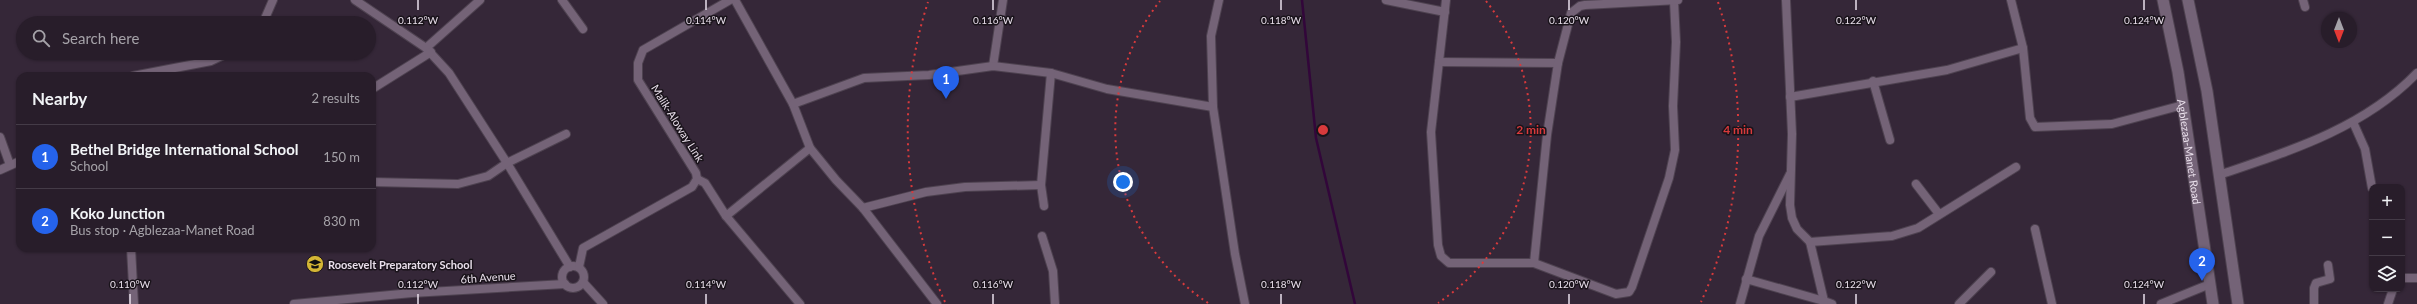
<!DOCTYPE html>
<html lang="en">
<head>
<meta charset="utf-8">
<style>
  body { margin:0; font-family:Lato,sans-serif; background:#342a36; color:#f1f3f6 }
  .controls { position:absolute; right:12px; bottom:12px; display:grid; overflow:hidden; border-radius:8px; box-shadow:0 1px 3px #0004 }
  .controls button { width:36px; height:36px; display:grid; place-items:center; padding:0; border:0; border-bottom:1px solid #443b47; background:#281d2a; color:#f1f3f6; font:20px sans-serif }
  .compass { position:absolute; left:2321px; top:12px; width:36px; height:36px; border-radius:50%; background:#281d2a; box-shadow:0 1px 3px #0004; rotate:180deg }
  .you { position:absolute; left:1123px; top:182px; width:14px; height:14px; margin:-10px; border:3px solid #fff; border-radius:50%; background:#1a73e8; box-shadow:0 0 0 6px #1a73e833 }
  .badge { display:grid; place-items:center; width:26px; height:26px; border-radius:50%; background:#2563eb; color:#fff; font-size:13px; font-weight:700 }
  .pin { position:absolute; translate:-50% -33px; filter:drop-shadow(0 1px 2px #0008) }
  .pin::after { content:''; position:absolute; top:21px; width:14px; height:12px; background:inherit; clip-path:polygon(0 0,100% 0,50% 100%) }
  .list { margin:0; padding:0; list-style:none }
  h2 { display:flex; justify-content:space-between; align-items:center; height:52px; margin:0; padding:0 16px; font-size:17px }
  h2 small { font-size:13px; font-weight:400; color:#a5a2a8 }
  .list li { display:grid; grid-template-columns:26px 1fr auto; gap:12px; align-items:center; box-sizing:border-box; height:64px; padding:0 16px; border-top:1px solid #443b47 }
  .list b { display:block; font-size:15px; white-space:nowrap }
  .list p { margin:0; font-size:13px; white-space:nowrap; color:#a5a2a8 }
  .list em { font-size:13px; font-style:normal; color:#a5a2a8 }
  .icon { flex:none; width:22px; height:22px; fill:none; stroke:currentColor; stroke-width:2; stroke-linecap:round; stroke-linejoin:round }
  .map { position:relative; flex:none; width:2417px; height:304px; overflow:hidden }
  .search { position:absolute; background:#281d2a; box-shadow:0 1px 3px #0004; left:16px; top:16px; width:360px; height:44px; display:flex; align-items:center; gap:10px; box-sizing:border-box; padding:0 14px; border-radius:22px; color:#a5a2a8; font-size:15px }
  .panel { position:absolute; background:#281d2a; box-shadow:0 1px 3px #0004; left:16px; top:72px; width:360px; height:180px; border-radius:12px }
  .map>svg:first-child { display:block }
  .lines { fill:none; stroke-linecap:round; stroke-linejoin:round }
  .stream { stroke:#32063a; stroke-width:2.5 }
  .minor-casing { stroke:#4e4250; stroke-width:10 }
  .secondary-casing { stroke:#4e4250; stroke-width:13 }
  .minor { stroke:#746377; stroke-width:8 }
  .secondary { stroke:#746377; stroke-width:11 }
  .ticks { fill:none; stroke:#e9dfeb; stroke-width:1.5 }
  .ring { fill:none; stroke:#d83a3c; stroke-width:2; stroke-dasharray:2 4 }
  .labels { text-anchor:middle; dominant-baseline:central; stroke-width:3; stroke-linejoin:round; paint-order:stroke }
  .street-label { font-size:11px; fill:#e9dfeb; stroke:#19131a }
  .poi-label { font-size:11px; font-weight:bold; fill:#e9dfeb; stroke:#19131a; text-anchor:start }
  .ticks-label { font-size:10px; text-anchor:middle; fill:#e9dfeb; stroke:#19131a; stroke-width:3; stroke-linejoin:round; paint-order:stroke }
  .centre { fill:#d83a3c; stroke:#19131a; stroke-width:2 }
  .ring-label { font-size:12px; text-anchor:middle; font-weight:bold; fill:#d83a3c; stroke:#19131a; stroke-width:3; stroke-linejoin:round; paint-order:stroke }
</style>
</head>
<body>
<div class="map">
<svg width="2417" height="304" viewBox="0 0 2417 304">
  <rect width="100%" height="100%" fill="#352738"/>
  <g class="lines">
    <polyline class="stream" points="1302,0 1316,138 1355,304"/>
    <defs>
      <g id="minor">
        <polyline points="355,0 426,48 449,73 507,163 570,267"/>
        <polyline points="562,0 583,29"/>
        <polyline points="735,0 793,104 810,148 836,180 863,208 937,304"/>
        <polyline points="1219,0 1211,36 1213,107 1235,254 1245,304"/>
        <polyline points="1386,0 1445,12"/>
        <polyline points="1446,0 1431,132 1438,245 1441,256 1449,263 1534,263 1616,294 1629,292 1632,287 1669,178 1675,150 1673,106 1676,42 1674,1"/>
        <polyline points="1786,0 1792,134 1790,205 1792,218 1797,229 1810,242 1824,301 1832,304"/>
        <polyline points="2011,0 2023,48 2030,118 2035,127 2112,124 2183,105"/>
        <polyline points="2303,0 2305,7"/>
        <polyline points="263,23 273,0"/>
        <polyline points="426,48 480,0"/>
        <polyline points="1439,62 1558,63"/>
        <polyline points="993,66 1003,0"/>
        <polyline points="133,76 211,61 228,53"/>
        <polyline points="1873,81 1890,140"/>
        <polyline points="372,89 431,52"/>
        <polyline points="1790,97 1947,70 2023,48"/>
        <polyline points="793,104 864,78 929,75 993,66 1051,73 1107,89 1213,107"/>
        <polyline points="2353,122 2365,149 2372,188"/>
        <polyline points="0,137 10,165"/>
        <polyline points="0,170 20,161"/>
        <path d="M2219 175C2290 151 2364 128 2417 73"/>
        <polyline points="697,179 705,183 726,216 800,304"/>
        <polyline points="372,182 458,184 488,176 507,163 566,134"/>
        <polyline points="1916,184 1939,214"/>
        <polyline points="1044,206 1041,185 1051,73"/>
        <polyline points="863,208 926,192 965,187 1041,185"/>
        <polyline points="726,216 810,148"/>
        <polyline points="2035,229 2052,304"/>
        <polyline points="1042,236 1053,271 1055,304"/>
        <polyline points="1810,242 1892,236 1918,228 2016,167"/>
        <polyline points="131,248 134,304"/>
        <polyline points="1534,263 1547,135 1558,63 1571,13 1580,6 1585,5 1678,0"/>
        <circle cx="573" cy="277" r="11"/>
        <polyline points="579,267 583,248 692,187 697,179 696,173 638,80 638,63 643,50 730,0"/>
        <polyline points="2402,278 2417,278"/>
        <polyline points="1746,279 1824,301"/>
        <polyline points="583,282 603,304"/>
        <polyline points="294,304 412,293 565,284"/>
        <polyline points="1740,304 1759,236 1790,174"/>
        <polyline points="1959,304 1991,272"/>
        <polyline points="2161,304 2210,284"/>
        <polyline points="2314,304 2314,288 2316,283 2330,279 2328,265"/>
        <polyline points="2388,304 2393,289"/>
      </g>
      <g id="secondary">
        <path id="s1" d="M2163 0 2178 72 2213 304"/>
        <polyline points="2188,0 2207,91 2238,304"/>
      </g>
    </defs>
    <use href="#minor" class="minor-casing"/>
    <use href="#secondary" class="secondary-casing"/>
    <use href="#minor" class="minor"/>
    <use href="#secondary" class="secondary"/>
  </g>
  <path class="ticks" d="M418 0V10M706 0V10M993 0V10M1281 0V10M1569 0V10M1856 0V10M2144 0V10M130 294V304M418 294V304M706 294V304M993 294V304M1281 294V304M1569 294V304M1856 294V304M2144 294V304"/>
  <g class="ring">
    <path d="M1208 303A208 208 0 0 1 1160 1M1486 1A208 208 0 0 1 1438 303"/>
    <path d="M945 302A415 415 0 0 1 928 2M1718 2A415 415 0 0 1 1701 302"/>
  </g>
  <defs>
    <symbol id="school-disc" viewBox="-11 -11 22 22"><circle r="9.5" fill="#d4b635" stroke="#19131a"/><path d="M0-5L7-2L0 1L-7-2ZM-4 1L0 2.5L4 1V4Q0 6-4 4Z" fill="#111"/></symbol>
  </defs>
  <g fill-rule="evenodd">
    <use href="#school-disc" x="305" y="254" width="20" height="20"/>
  </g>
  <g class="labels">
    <g class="street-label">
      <text transform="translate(678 123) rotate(58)">Malik-Aloway Link</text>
      <text stroke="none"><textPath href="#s1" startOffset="154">Agblezaa-Manet Road</textPath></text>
      <text transform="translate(488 277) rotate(-4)">6th Avenue</text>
    </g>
    <g class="poi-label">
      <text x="328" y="264">Roosevelt Preparatory School</text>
    </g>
  </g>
  <g class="ticks-label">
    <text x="418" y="24">0.112°W</text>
    <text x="706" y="24">0.114°W</text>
    <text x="993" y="24">0.116°W</text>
    <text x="1281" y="24">0.118°W</text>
    <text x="1569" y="24">0.120°W</text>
    <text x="1856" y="24">0.122°W</text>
    <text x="2144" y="24">0.124°W</text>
    <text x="130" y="288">0.110°W</text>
    <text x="418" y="288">0.112°W</text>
    <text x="706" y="288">0.114°W</text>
    <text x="993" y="288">0.116°W</text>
    <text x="1281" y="288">0.118°W</text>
    <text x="1569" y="288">0.120°W</text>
    <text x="1856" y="288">0.122°W</text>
    <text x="2144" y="288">0.124°W</text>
  </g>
  <circle cx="1323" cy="130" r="6" class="centre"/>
  <g class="ring-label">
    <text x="1531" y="134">2 min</text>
    <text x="1738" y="134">4 min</text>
  </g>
</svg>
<div class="controls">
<button>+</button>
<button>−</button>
<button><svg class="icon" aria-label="layers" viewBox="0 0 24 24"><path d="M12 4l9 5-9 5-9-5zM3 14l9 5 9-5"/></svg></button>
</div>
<svg class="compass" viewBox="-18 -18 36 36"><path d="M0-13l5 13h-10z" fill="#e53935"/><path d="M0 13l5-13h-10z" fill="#a5a2a8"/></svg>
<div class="you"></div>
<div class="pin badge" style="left:946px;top:99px">1</div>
<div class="pin badge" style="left:2202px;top:281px">2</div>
<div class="search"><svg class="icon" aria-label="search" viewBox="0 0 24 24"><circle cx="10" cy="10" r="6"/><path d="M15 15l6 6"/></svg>Search here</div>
<section class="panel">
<h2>Nearby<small>2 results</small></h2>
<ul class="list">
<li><span class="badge">1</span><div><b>Bethel Bridge International School</b><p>School</p></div><em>150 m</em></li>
<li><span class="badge">2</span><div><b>Koko Junction</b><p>Bus stop · Agblezaa-Manet Road</p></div><em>830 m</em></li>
</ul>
</section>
</div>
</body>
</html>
